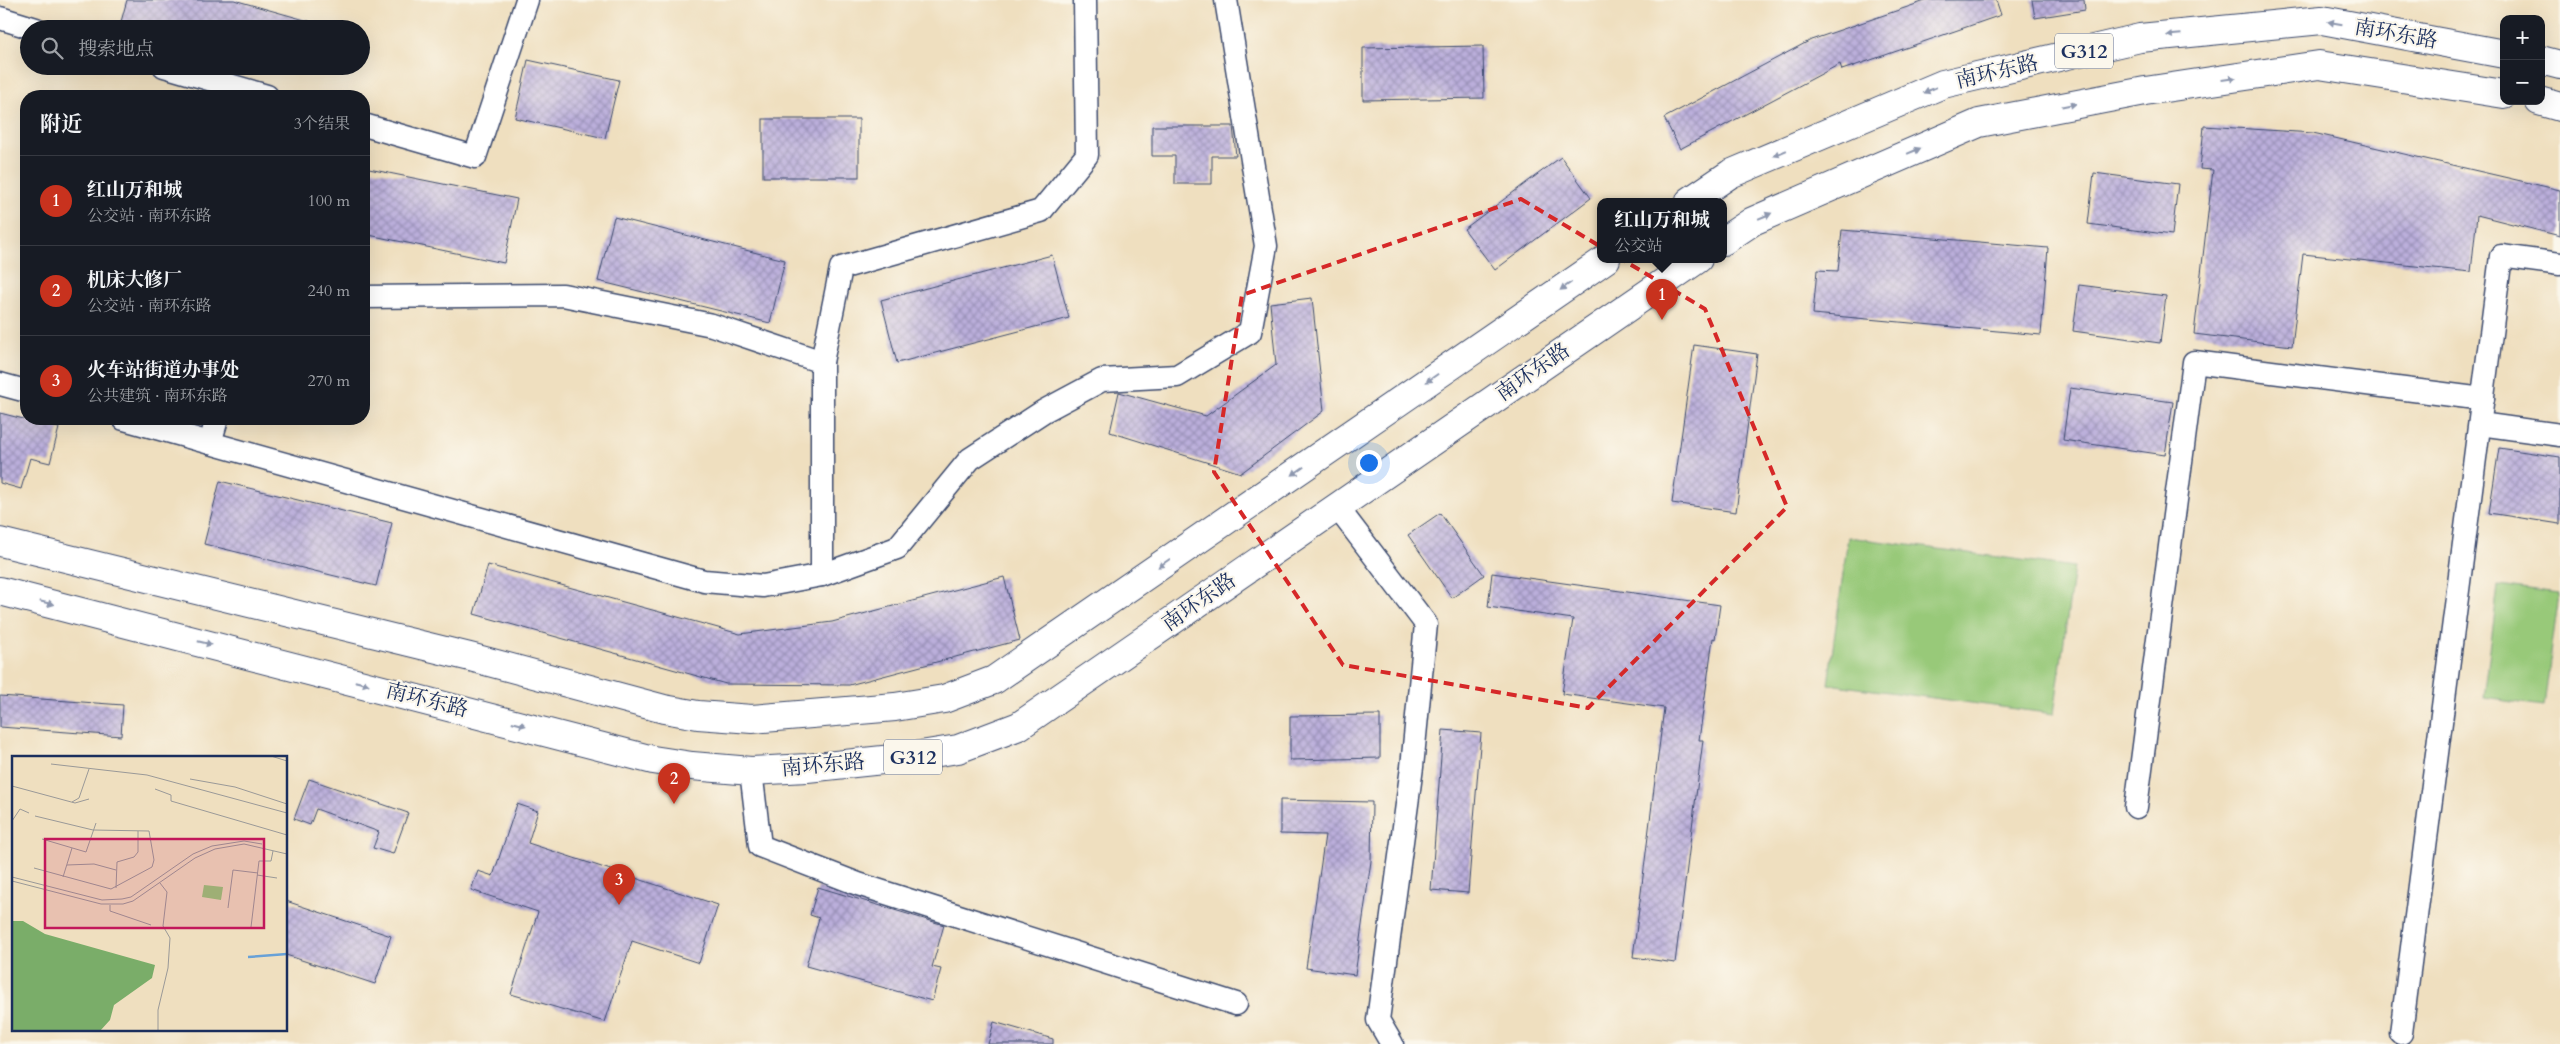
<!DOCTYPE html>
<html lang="zh">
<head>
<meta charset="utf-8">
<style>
  body { margin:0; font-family:Cardo,"Noto Serif SC",serif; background:#242831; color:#f1f3f6 }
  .controls { position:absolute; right:15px; top:15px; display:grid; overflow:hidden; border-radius:10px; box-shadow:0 5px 20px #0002 }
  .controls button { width:45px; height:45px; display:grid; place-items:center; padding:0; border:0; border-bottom:1px solid #363941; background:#171b24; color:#f1f3f6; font:25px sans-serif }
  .you { position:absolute; left:1368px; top:462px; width:18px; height:18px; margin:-12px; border:4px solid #fff; border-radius:50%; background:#1a73e8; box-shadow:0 0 0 8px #1a73e833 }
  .badge { display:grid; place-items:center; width:32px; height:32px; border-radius:50%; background:#c8321e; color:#fff; font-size:16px; font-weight:700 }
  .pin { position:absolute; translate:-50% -41px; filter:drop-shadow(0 1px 2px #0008) }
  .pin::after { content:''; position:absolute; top:26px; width:18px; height:15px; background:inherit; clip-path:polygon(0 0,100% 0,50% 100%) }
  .popup { position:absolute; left:1597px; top:198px; width:130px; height:65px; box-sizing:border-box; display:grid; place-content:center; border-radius:10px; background:#171b24; filter:drop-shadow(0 1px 4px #0005); font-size:16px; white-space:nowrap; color:#9ea1a6 }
  .popup b { font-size:19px; color:#f1f3f6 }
  .popup::after { content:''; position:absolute; left:50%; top:100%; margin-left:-10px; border:10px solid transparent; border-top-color:#171b24 }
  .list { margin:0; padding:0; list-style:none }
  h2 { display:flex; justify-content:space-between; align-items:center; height:65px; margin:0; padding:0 20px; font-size:21px }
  h2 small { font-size:16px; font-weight:400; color:#9ea1a6 }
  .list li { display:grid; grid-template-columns:32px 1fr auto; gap:15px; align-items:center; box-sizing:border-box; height:90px; padding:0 20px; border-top:1px solid #363941 }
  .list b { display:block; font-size:19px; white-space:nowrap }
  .list p { margin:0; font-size:16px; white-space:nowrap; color:#9ea1a6 }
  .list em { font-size:16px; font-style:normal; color:#9ea1a6 }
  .icon { flex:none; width:28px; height:28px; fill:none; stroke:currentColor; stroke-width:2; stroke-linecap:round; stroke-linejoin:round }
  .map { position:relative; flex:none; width:2560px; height:1044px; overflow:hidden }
  .search { position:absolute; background:#171b24; box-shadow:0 5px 20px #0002; left:20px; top:20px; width:350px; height:55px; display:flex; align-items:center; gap:12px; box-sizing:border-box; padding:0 18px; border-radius:28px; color:#9ea1a6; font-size:19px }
  .panel { position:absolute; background:#171b24; box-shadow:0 5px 20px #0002; left:20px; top:90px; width:350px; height:335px; border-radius:20px }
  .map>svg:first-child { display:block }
  .green { fill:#98c979; stroke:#5a7c6c }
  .building { fill:url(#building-cross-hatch) }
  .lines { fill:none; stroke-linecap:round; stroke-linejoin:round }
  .minor-casing { stroke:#3b496d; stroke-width:25 }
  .highway-casing { stroke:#3b496d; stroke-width:30 }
  .minor { stroke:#fff; stroke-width:22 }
  .highway { stroke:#fff; stroke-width:28 }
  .oneway { fill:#8d97ae }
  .marked { fill:none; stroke:#d62828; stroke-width:4; stroke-dasharray:10 6; stroke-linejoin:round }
  .labels { text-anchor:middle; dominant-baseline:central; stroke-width:4.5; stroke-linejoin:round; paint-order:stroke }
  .shield { fill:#fbf7ec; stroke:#5e6b89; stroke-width:1 }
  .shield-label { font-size:20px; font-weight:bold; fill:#1b2f5e }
  .street-label { font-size:21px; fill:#1b2f5e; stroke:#fbf7ec }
  .inset-river { fill:none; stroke:#68a1d7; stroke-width:2.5 }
  .inset-road { fill:none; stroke:#9a9998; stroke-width:1 }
  .view { fill:#c2185b; fill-opacity:0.15; stroke:#c2185b; stroke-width:2.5 }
  .inset-edge { fill:none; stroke:#1b2f5e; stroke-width:2.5 }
</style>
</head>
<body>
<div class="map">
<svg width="2560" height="1044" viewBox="0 0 2560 1044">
  <defs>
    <pattern id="building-cross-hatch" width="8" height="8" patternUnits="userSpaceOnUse" patternTransform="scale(1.25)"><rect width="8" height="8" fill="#bbafdb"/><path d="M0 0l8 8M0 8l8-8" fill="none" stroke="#978fb5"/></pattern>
  </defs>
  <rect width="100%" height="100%" fill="#fbf7ec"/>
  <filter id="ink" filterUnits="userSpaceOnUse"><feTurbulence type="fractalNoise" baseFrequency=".02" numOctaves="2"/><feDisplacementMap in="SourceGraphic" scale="10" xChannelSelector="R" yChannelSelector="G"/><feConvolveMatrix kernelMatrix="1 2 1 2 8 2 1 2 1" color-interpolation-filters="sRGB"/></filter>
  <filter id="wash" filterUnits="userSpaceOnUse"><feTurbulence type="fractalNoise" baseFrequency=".0096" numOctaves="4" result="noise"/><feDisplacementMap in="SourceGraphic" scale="20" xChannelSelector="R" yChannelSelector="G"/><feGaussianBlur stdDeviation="1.12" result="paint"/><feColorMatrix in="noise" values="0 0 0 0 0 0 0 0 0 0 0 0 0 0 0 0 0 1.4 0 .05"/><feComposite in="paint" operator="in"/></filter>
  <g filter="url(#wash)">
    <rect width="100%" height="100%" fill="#efdfbf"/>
    <g class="green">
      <polygon points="1848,537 2074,567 2054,714 1828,684"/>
      <polygon points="2498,586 2559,594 2544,706 2484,698"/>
    </g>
    <g id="blocks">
      <g class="building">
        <polygon points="127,0 234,0 319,24 318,29 119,29"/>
        <polygon points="1928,0 1996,0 2001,15 1842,70 1840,64 1680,149 1664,118 1811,40"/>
        <polygon points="2032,0 2084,0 2085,10 2035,18"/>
        <polygon points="1483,46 1484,98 1363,100 1363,48"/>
        <polygon points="528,60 619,80 605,138 515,118"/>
        <rect x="763" y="119" width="96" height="58"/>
        <polygon points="1152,126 1233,126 1236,156 1212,156 1212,184 1175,184 1175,156 1152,156"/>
        <polygon points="2204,126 2313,133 2560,190 2560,236 2477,215 2471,272 2303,254 2292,346 2194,334 2213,170 2200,169"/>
        <polygon points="1561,157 1591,198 1495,270 1464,229"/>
        <polygon points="364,168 517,199 504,263 364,234"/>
        <polygon points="2094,173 2178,184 2172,235 2088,224"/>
        <polygon points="614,217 785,260 770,323 598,281"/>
        <polygon points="1842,230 2048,248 2041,335 1813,314 1817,270 1838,271"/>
        <polygon points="1052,255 1069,318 897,363 881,300"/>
        <polygon points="2079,285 2166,296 2160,343 2073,331"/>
        <polygon points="1312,298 1324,411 1241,473 1110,432 1119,392 1206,416 1276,365 1270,303"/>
        <polygon points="1694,345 1757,354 1736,512 1672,503"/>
        <polygon points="2070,388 2173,402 2165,455 2063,440"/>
        <polygon points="0,413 59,428 50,463 30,458 21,489 0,483"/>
        <polygon points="2499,448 2560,457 2560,524 2489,513"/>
        <polygon points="220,481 392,523 376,586 204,544"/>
        <polygon points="1440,513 1484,575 1452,598 1408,535"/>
        <polygon points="488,565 740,634 832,622 1004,577 1020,640 849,685 726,684 474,614"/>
        <polygon points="1492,573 1720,605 1715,639 1713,638 1699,740 1703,740 1675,963 1633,957 1664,708 1562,694 1573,619 1488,607"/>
        <polygon points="0,696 123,705 121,736 0,727"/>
        <polygon points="1380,715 1380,758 1290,760 1290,716"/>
        <polygon points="1443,730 1481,733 1468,893 1431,890"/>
        <polygon points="309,779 408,813 393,854 373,848 379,832 316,809 310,825 294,819"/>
        <polygon points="1280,800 1372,802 1371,861 1355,975 1306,968 1325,835 1280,834"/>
        <polygon points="517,804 538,811 528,843 718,905 699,963 632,941 605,1022 511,994 538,912 471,890 478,871 493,876"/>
        <polygon points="818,887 944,925 932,967 941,969 932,1001 806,966 819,918 810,915"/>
        <polygon points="286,901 391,936 375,984 286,955"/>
        <polygon points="994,1022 1053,1039 1053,1044 988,1044"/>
      </g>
    </g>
  </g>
  <g filter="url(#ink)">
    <use href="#blocks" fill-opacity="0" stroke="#3b496d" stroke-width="1"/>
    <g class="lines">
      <defs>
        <g id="minor">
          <polyline points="0,18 36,29"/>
          <polyline points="164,66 267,96"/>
          <polyline points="364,125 475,157 527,0"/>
          <polyline points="364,297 563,295 712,325 822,362"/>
          <polyline points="0,384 26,391"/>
          <polyline points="124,419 704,581 763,586 822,575 897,548 970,459 1044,411 1102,380 1177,376 1250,332 1266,246 1226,0"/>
          <polyline points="2480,424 2560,435"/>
          <polyline points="210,443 217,419"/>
          <polyline points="1337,507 1426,624 1412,767 1378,1020 1392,1044"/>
          <polyline points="822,575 822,362 841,268 1041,211 1087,155 1085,0"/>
          <polyline points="751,771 760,846 858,884 1236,1004"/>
          <polyline points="2136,807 2194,362 2483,399"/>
          <polyline points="2401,1033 2501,256 2560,264"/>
        </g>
        <g id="highway">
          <polyline points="2541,60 2560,65"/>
          <polyline points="2539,101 2560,107"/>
          <polyline points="1690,201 1730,174 1943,84 2140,38 2322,20 2504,54"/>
          <polyline points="1723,241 1753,221 1979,123 2145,91 2319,65 2504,94"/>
          <polyline points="0,542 470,657 664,709 698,715 752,719 895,707 944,699 994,680 1606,259"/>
          <polyline points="0,591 653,760 692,766 751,771 807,768 902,758 958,749 1019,726 1698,259"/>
        </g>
      </defs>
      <use href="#minor" class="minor-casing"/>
      <use href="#highway" class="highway-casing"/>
      <use href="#minor" class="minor"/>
      <use href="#highway" class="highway"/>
    </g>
    <defs><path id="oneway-solid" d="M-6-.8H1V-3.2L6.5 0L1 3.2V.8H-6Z" transform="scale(1.25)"/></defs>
    <g class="oneway">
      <use href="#oneway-solid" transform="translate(2335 23) rotate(-170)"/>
      <use href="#oneway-solid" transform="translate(2174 35) rotate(175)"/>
      <use href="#oneway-solid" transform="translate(2229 79) rotate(-8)"/>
      <use href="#oneway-solid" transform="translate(1930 90) rotate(157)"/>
      <use href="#oneway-solid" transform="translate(2069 105) rotate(-11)"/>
      <use href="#oneway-solid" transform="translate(1914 151) rotate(-23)"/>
      <use href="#oneway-solid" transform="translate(1780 153) rotate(157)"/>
      <use href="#oneway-solid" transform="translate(1765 216) rotate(-23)"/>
      <use href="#oneway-solid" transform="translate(1566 286) rotate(145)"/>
      <use href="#oneway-solid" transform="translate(1432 378) rotate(145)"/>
      <use href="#oneway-solid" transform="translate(1298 471) rotate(145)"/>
      <use href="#oneway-solid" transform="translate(1164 563) rotate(145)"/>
      <use href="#oneway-solid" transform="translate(47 603) rotate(14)"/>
      <use href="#oneway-solid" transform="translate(205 643) rotate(14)"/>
      <use href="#oneway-solid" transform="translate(362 683) rotate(14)"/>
      <use href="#oneway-solid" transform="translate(519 724) rotate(15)"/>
    </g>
  </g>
  <path class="marked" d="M1521 199 1705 309 1787 507 1588 708 1343 665 1214 472 1242 295Z"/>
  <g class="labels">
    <g class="shield">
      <rect x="2055" y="33.5" width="58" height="35" rx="4"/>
      <rect x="884" y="739.5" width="58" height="35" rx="4"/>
    </g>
    <g class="shield-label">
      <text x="2084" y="51">G312</text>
      <text x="913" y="757">G312</text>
    </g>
    <g class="street-label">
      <text transform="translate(2396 34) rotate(10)">南环东路</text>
      <text transform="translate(1997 72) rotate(-13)">南环东路</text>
      <text transform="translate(1533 372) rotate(-35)">南环东路</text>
      <text transform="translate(1199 602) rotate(-35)">南环东路</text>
      <text transform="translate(427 700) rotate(14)">南环东路</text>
      <text transform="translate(823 765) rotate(-5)">南环东路</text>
    </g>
  </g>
  <g transform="translate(12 756)">
    <rect width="275" height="275" fill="#efdfbf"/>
    <path d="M192 129 211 131 209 144 190 141Z" fill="#98c979"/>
    <path d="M0 165H11L33 178 143 209 140 222 102 249 98 264 88 275H0Z" fill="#7aad69"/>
    <path class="inset-river" d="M236 201 275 198"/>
    <path class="inset-road" d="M259 0 275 5M39 8 135 19 275 57M178 23 223 31 275 48M0 30 63 47 77 43M143 33 159 39V45L275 79M60 46 67 42 77 13M0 65 8 53 17 57M30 83 74 96 84 67M55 109 82 108 104 114M22 112 99 133 140 111 142 104 137 75 81 74 23 60M245 119 265 122M0 121 90 144 110 143 119 141 181 98 200 90 232 85 250 88M51 121 60 92M0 125 89 148H111L121 145 183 102 203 93 232 88 275 98M104 132 105 106 122 101 126 96V75M98 149V155L139 169M216 152 221 114 246 117M239 171 247 105H259L261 95M146 275V254L156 212 158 182 151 170 155 136 148 127"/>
    <path class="view" d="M33 83H252V172H33Z"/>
    <rect width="275" height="275" class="inset-edge"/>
  </g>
</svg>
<div class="controls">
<button>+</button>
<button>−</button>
</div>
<div class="you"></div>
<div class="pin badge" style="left:1662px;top:320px">1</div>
<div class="popup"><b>红山万和城</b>公交站</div>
<div class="pin badge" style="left:674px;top:804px">2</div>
<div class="pin badge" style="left:619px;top:905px">3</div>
<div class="search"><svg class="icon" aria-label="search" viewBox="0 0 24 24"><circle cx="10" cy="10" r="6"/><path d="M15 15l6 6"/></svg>搜索地点</div>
<section class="panel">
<h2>附近<small>3个结果</small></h2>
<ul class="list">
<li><span class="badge">1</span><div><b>红山万和城</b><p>公交站 · 南环东路</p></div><em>100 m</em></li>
<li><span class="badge">2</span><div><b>机床大修厂</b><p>公交站 · 南环东路</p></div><em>240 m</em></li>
<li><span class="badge">3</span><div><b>火车站街道办事处</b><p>公共建筑 · 南环东路</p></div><em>270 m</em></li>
</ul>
</section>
</div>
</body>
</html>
